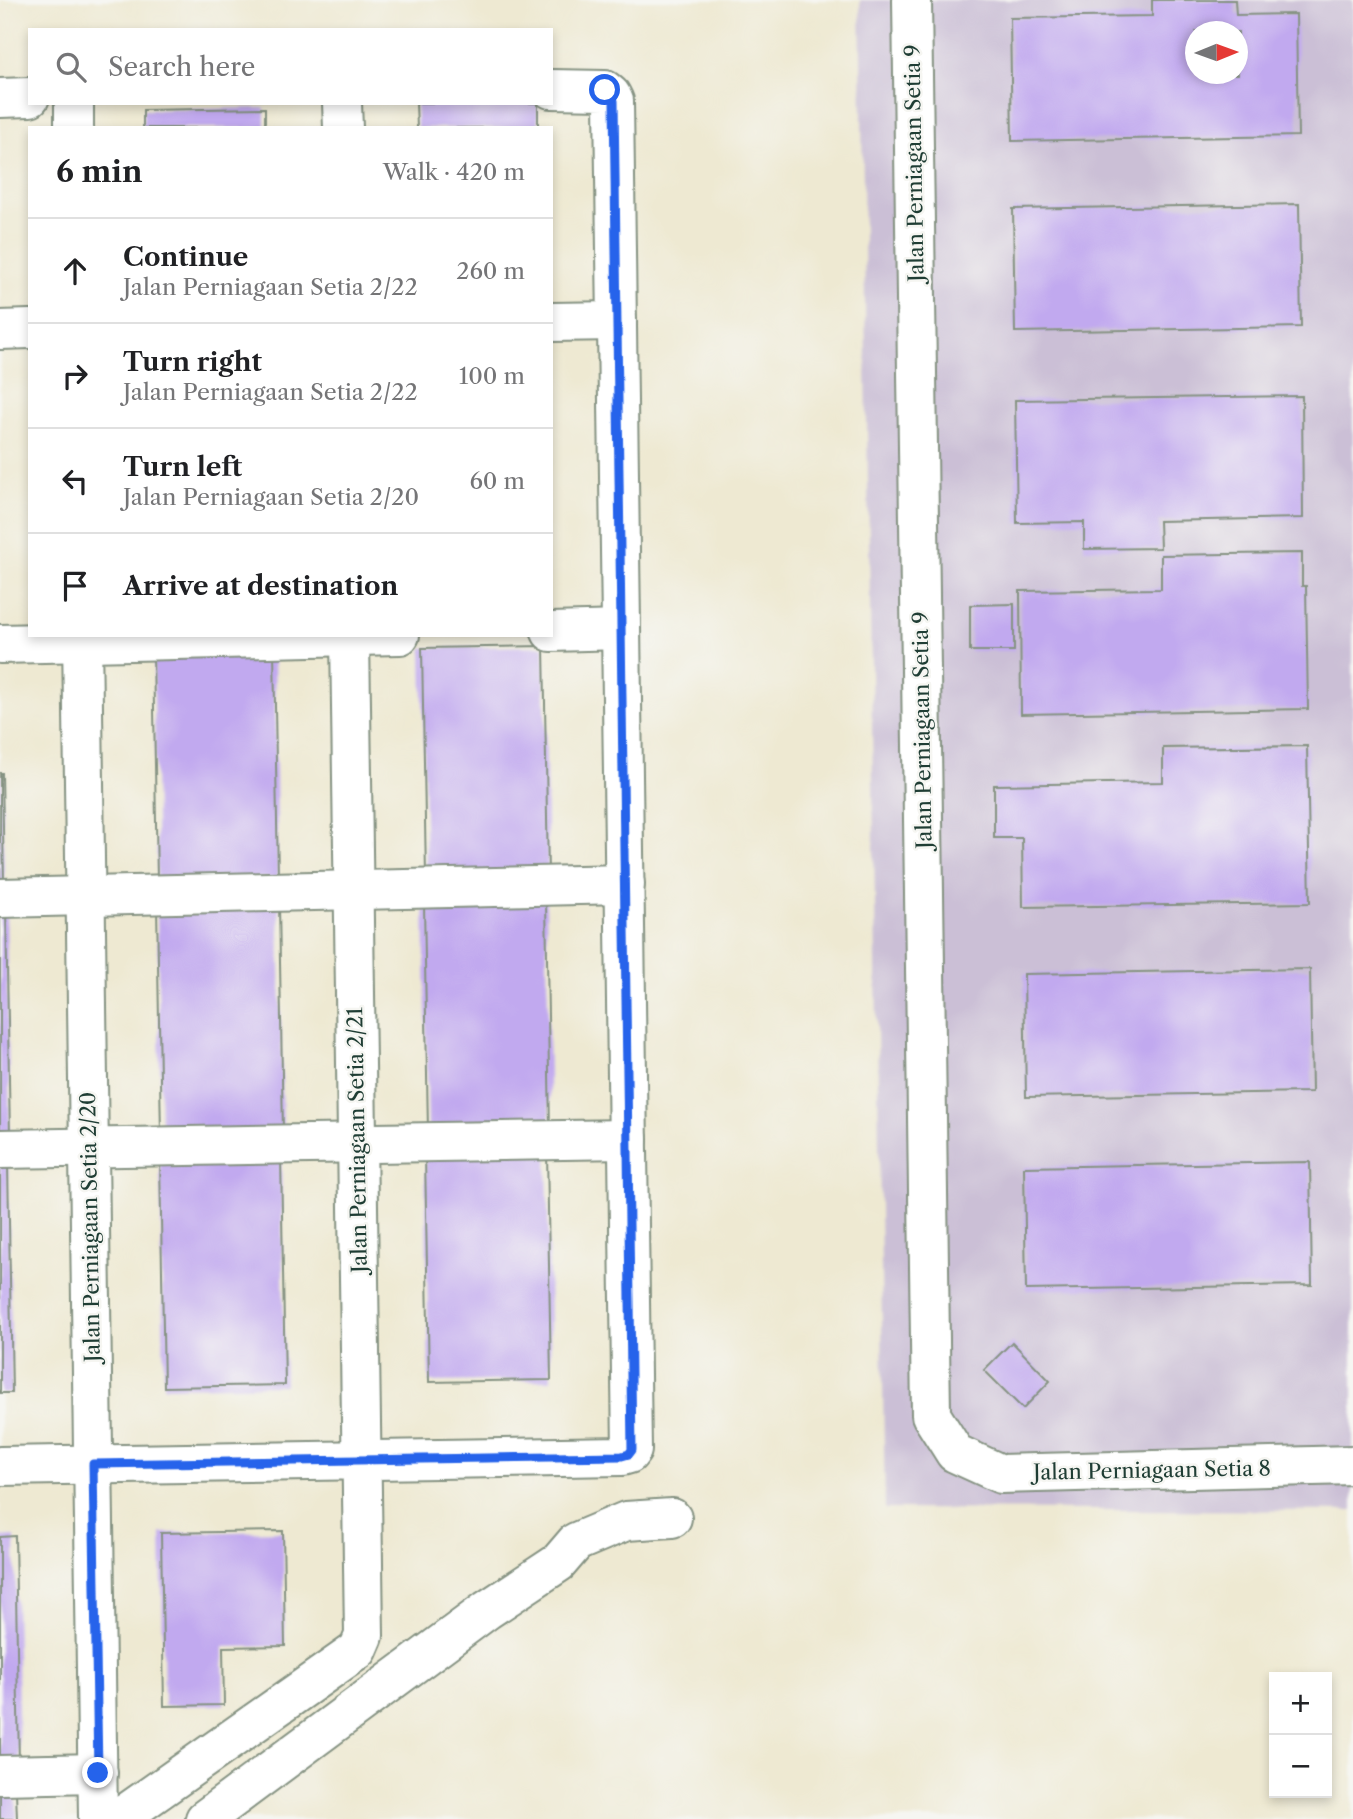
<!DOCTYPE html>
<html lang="en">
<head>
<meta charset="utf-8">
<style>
  body { margin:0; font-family:"Libre Caslon Text",serif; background:#f6f6f6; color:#202124 }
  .controls { position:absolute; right:21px; bottom:21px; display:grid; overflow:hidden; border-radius:0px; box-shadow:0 4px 10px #0003 }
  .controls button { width:63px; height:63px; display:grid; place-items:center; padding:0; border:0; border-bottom:2px solid #e0e0e0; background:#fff; color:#202124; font:35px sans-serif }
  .compass { position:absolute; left:1185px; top:21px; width:63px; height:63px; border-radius:50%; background:#fff; box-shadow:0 4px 10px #0003; rotate:89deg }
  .stop { position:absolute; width:21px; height:21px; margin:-16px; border:5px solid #2563eb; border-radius:50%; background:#fff }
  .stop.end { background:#2563eb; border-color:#fff; box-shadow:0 2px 7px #0008 }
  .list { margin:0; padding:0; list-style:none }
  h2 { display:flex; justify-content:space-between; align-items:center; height:91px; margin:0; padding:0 28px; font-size:30px }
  h2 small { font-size:23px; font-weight:400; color:#757577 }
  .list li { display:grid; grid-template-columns:46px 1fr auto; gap:21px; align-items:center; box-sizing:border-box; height:105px; padding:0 28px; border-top:2px solid #e0e0e0 }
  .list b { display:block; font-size:26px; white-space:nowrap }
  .list p { margin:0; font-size:23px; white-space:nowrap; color:#757577 }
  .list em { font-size:23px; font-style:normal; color:#757577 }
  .icon { flex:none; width:38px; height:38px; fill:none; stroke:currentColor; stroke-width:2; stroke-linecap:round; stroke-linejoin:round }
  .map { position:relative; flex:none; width:1353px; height:1819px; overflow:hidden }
  .search { position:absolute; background:#fff; box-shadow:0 4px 10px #0003; left:28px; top:28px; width:525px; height:77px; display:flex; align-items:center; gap:18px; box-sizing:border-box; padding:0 24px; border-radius:0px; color:#757577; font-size:26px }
  .panel { position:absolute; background:#fff; box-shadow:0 4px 10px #0003; left:28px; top:126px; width:525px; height:511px; border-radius:0px }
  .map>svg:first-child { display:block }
  .industrial { fill:#cbbfd6; fill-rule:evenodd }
  .building { fill:#c1a9ef; fill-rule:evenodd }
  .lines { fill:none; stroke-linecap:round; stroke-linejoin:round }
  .minor-casing { stroke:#869383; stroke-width:42 }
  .minor { stroke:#fff; stroke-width:38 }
  .route { stroke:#2563eb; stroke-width:9 }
  .labels { text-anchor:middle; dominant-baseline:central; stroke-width:5; stroke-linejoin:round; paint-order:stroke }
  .street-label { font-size:21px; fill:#1f3d34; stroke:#f6f6f2 }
</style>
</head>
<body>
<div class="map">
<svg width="1353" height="1819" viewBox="0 0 1353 1819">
  <rect width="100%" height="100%" fill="#f6f6f2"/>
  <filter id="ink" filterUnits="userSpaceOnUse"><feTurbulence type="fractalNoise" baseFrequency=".0143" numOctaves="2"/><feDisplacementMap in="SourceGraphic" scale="14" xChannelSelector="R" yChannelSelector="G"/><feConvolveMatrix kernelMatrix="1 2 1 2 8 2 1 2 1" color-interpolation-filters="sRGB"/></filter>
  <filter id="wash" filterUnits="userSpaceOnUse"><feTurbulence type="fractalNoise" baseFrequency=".00686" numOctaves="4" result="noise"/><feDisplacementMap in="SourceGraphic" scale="28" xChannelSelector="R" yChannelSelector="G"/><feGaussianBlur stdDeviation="1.57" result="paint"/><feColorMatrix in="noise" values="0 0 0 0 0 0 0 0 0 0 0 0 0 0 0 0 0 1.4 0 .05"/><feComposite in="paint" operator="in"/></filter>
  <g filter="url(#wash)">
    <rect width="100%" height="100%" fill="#eee9d2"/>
    <path class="industrial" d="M860 0H1353V1511L885 1509ZM1196 32H1238V74H1196Z"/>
    <g id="blocks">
      <g class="building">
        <path d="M1152 0H1235L1236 15 1296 14 1298 136 1012 141 1010 18 1152 16ZM1196 32H1238V74H1196Z"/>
        <polygon points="416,103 538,103 538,128 417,128"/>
        <polygon points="265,108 265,128 143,128 143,110"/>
        <polygon points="1299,204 1301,327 1015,332 1013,209"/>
        <polygon points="1302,396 1303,518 1159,521 1160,548 1084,549 1084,522 1017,523 1015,400"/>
        <polygon points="1302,553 1302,586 1306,586 1308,709 1021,714 1020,591 1161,589 1161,555"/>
        <polygon points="1014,604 1014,651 970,651 970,605"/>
        <polygon points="544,646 548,875 426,877 422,648"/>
        <polygon points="274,649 278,878 157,880 153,651"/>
        <polygon points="1307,746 1310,903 1023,907 1022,838 994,838 994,785 1163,782 1163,748"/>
        <polygon points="0,773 2,773 4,884 0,884"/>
        <polygon points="546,901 550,1130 428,1132 424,903"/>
        <polygon points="279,905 283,1133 161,1136 157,907"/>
        <polygon points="0,908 6,908 10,1137 0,1137"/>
        <polygon points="1310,969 1312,1092 1026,1097 1024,974"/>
        <polygon points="547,1151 551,1380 429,1382 425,1154"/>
        <polygon points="281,1156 285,1385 164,1387 160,1158"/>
        <polygon points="1310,1162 1312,1285 1026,1290 1024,1167"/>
        <polygon points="0,1164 8,1164 12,1393 0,1393"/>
        <polygon points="1012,1342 1050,1381 1023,1409 984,1370"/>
        <polygon points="283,1531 285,1646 223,1647 224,1705 164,1706 161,1533"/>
        <polygon points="15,1536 19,1765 0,1766 0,1537"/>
        <polygon points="0,1791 16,1791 17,1819 0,1819"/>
      </g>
    </g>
  </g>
  <g filter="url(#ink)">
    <use href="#blocks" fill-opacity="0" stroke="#869383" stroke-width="2"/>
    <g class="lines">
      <defs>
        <g id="minor">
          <polyline points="912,0 931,1415 955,1453 1001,1474 1353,1465"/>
          <polyline points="0,98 30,97"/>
          <polyline points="74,103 74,128"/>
          <polyline points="342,103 343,128"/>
          <polyline points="551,322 617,321"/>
          <polyline points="0,330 30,329"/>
          <polyline points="551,632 621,630"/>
          <polyline points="82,635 98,1819"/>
          <polyline points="0,644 400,635"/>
          <polyline points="0,898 625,884"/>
          <polyline points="0,1149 628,1139"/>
          <polyline points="0,1466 622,1456 629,1454 632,1450 614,101 611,95 605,90 551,89"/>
          <polyline points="0,1775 98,1773"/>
          <polyline points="118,1819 358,1650 364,1636 350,635"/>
          <polyline points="205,1819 487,1610 558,1563 576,1542 626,1521 672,1518"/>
        </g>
      </defs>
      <use href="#minor" class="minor-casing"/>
      <use href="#minor" class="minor"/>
    </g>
  </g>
  <g class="lines" filter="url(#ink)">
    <polyline class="route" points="98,1773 93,1464 622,1456 629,1454 632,1450 614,101 611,95 605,90"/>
  </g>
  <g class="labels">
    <g class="street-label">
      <text transform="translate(914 163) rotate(-91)">Jalan Perniagaan Setia 9</text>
      <text transform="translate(922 730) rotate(-91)">Jalan Perniagaan Setia 9</text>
      <text transform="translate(357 1140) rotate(-91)">Jalan Perniagaan Setia 2/21</text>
      <text transform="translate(90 1227) rotate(-91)">Jalan Perniagaan Setia 2/20</text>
      <text transform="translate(1152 1470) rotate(-1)">Jalan Perniagaan Setia 8</text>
    </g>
  </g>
</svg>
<div class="controls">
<button>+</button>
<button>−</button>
</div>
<svg class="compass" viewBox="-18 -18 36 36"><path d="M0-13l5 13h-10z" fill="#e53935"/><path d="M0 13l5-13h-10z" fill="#757577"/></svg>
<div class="stop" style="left:605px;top:90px"></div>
<div class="stop end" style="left:98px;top:1773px"></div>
<div class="search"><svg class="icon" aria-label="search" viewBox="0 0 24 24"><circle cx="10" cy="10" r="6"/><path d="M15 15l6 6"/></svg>Search here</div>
<section class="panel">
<h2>6 min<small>Walk · 420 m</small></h2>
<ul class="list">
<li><svg class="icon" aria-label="ahead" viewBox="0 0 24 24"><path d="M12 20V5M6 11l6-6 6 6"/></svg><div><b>Continue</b><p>Jalan Perniagaan Setia 2/22</p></div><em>260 m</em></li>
<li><svg class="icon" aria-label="right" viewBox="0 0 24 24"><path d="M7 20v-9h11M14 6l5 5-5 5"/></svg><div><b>Turn right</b><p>Jalan Perniagaan Setia 2/22</p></div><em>100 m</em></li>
<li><svg class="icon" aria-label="left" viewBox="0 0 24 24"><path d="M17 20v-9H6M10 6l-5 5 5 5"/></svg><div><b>Turn left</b><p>Jalan Perniagaan Setia 2/20</p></div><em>60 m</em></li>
<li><svg class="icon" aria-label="arrive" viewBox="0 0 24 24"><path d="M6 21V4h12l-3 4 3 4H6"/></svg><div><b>Arrive at destination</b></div></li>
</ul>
</section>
</div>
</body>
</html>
